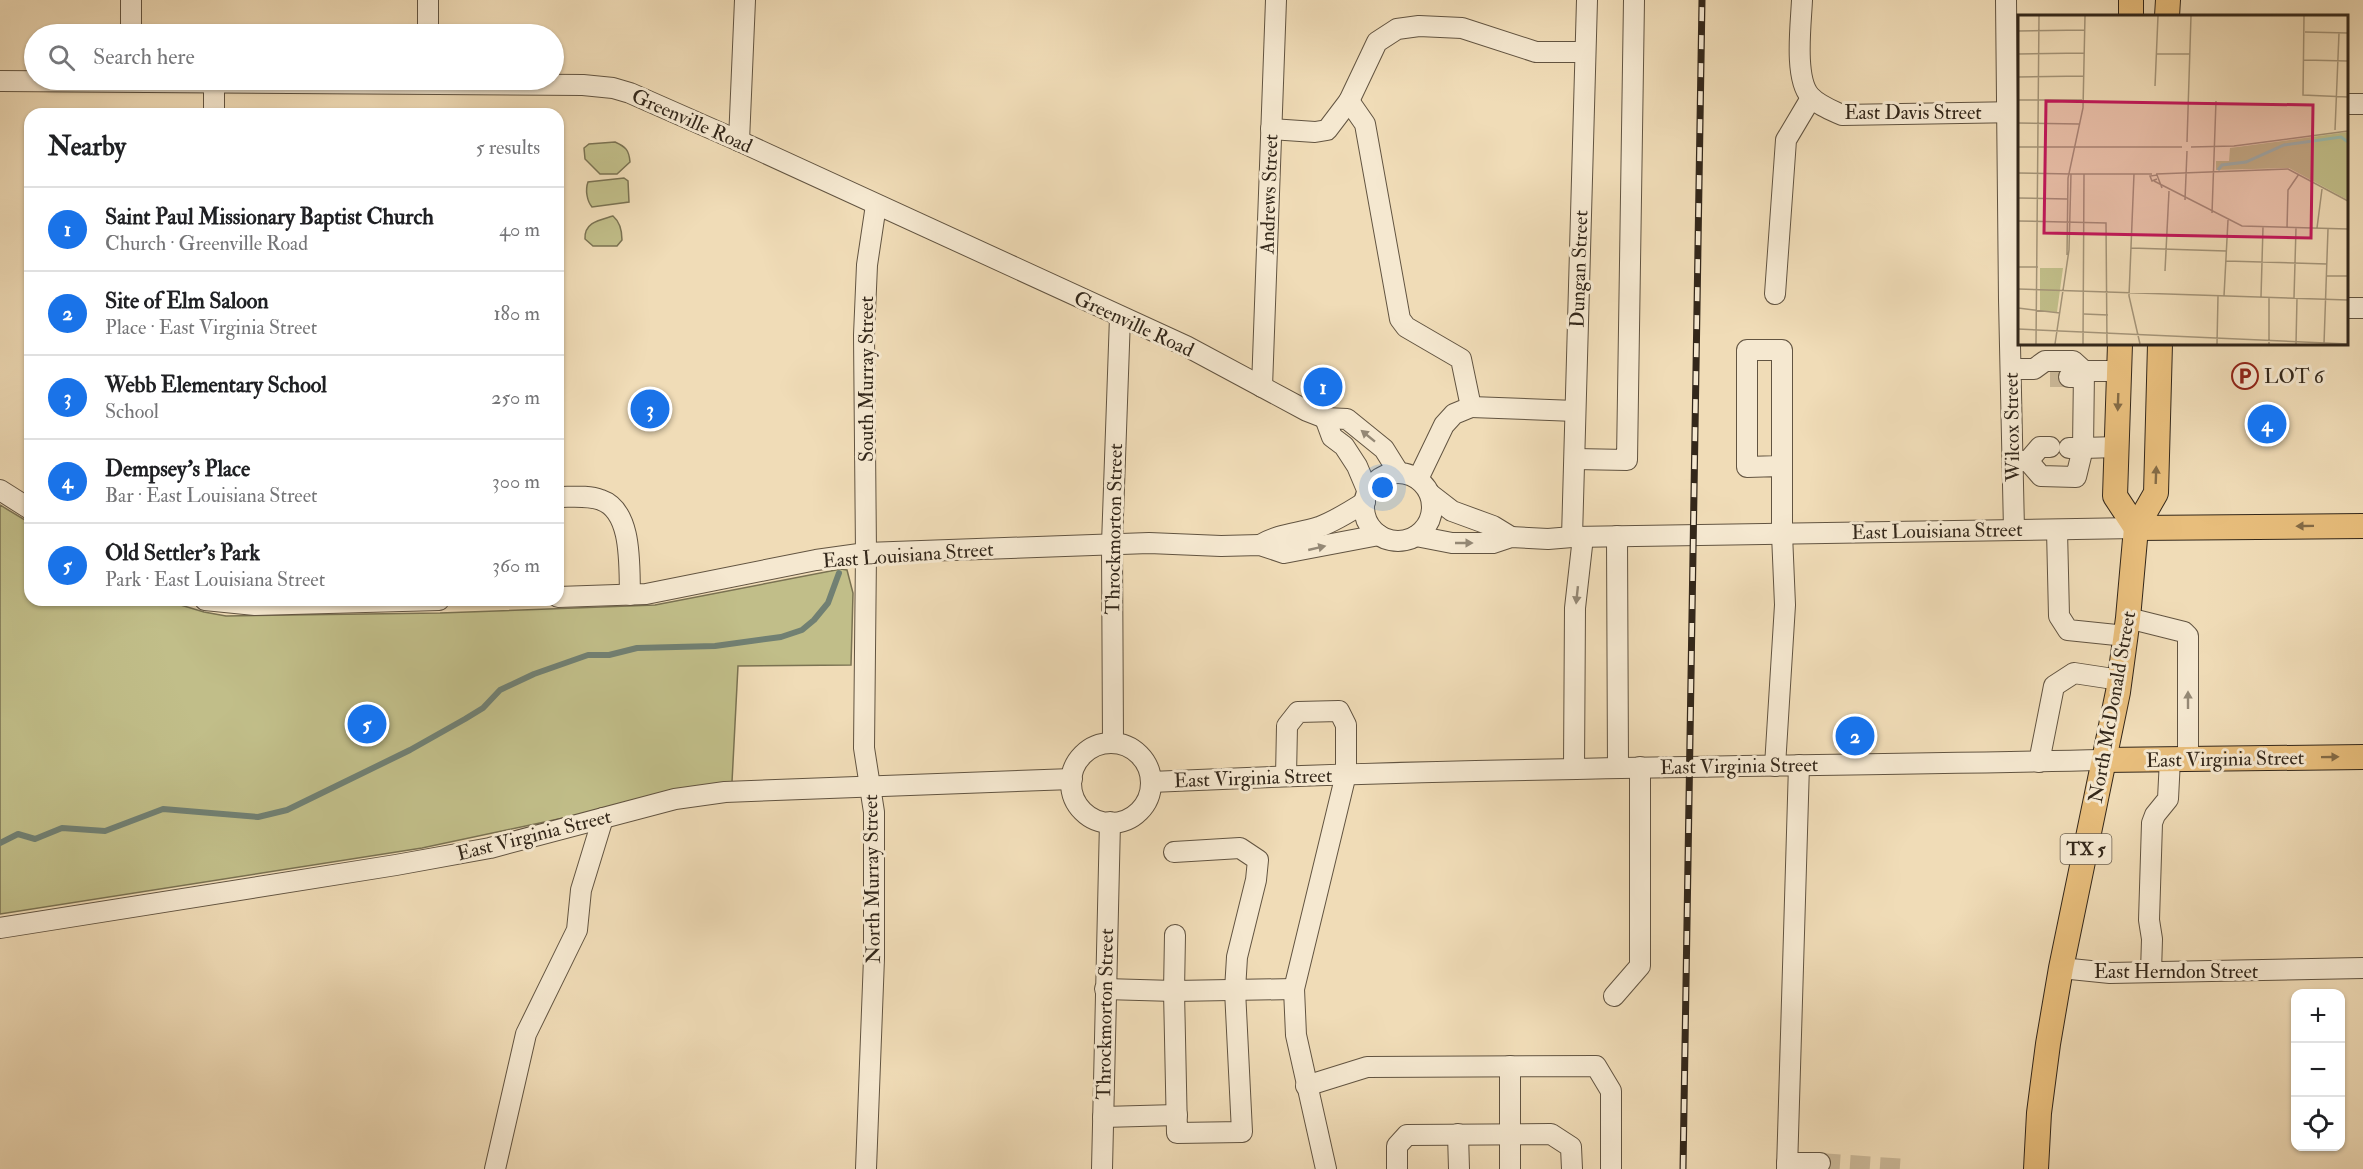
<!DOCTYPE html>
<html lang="en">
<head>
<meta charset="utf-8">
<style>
  body { margin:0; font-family:"IM FELL Double Pica",serif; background:#f2f2f2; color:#202124 }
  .controls { position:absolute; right:18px; bottom:18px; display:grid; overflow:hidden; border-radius:12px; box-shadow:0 2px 4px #0004 }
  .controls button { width:54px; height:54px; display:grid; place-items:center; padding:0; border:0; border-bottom:2px solid #e0e0e0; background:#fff; color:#202124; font:30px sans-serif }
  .you { position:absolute; left:1383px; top:488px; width:21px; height:21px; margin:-15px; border:4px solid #fff; border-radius:50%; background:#1a73e8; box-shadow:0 0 0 9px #1a73e833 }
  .badge { display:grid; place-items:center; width:39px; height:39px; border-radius:50%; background:#1a73e8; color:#fff; font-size:20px; font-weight:700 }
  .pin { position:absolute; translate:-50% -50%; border:3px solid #fff; box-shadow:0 2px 6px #0006 }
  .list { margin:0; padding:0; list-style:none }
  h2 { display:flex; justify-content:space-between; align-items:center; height:78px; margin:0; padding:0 24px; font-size:26px }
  h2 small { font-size:20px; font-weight:400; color:#757577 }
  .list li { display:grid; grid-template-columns:39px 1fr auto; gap:18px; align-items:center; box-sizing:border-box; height:84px; padding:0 24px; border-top:2px solid #e0e0e0 }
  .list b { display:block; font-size:22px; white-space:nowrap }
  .list p { margin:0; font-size:20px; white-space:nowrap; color:#757577 }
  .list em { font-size:20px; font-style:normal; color:#757577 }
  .icon { flex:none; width:33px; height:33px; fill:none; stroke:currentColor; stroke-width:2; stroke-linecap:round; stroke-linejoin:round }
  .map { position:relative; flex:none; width:2363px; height:1169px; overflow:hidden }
  .search { position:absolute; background:#fff; box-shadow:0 2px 4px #0004; left:24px; top:24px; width:540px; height:66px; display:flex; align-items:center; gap:15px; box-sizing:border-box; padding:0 21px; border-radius:33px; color:#757577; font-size:22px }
  .panel { position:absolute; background:#fff; box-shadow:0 2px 4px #0004; left:24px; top:108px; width:540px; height:498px; border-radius:18px }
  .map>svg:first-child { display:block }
  .green { fill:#c1be89; stroke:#7a7252; stroke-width:1.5 }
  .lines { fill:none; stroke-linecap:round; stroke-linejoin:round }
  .stream { stroke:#718073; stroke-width:6 }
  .minor-tunnel { stroke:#cab898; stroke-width:20; stroke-dasharray:20 10; stroke-linecap:butt }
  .minor-casing { stroke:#625441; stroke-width:22 }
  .major-casing { stroke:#33271a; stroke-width:26 }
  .minor { stroke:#f5e8d0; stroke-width:20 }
  .major { stroke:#e8be7c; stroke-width:24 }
  .rail-casing { stroke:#33271a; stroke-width:7 }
  .rail { stroke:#f5e8d0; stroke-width:4.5; stroke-dasharray:14; stroke-linecap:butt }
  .oneway { fill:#846b46 }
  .oneway2 { fill:#948875 }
  .labels { text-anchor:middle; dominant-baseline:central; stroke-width:6; stroke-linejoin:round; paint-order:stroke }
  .shield { fill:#f5e8d0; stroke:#6d6151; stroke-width:1.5 }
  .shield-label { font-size:18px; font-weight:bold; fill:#33271a }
  .street-label { font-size:20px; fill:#33271a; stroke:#f5e8d0 }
  .poi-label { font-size:20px; fill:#33271a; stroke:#f5e8d0; text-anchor:start }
  .inset-river { fill:none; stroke:#9abcaf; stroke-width:3 }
  .inset-road { fill:none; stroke:#a49478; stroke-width:1.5 }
  .view { fill:#c2185b; fill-opacity:0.15; stroke:#c2185b; stroke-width:3 }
  .inset-edge { fill:none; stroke:#33271a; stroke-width:3 }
</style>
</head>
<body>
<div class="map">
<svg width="2363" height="1169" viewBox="0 0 2363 1169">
  <rect width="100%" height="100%" fill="#f0dcb7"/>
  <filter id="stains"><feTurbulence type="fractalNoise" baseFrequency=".00333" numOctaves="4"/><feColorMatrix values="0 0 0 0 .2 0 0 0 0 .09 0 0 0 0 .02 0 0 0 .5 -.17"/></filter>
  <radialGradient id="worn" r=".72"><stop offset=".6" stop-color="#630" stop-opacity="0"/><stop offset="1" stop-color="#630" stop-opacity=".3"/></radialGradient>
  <g class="green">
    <path d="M615 142C626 147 629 150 630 162L617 174H600L585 159 584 148 589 144Z"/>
    <path d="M624 178 628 181 629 202 592 207C587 201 585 190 588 182Z"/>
    <path d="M613 216C620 222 622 230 622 240L617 246H593L585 239C584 222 600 220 613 216Z"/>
    <polygon points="0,505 30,523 30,600 164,600 204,612 226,616 440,613 655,605 841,569 847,570 853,593 851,665 738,666 732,782 422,848 0,914"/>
  </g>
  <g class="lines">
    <polyline class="stream" points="0,843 18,834 35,839 62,828 105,831 163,809 258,817 287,810 410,750 465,719 483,708 500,690 534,674 588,655 609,655 637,648 715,646 781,637 802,630 814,620 828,603 839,573"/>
    <g class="minor-tunnel">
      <polyline points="2050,377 2069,377"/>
      <polyline points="1820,1163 1906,1169"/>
    </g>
    <defs>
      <g id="minor">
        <path d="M1802 0C1801 24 1794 78 1810 96 1818 105 1831 110 1842 115L2020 112"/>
        <polyline points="2006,0 2009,300 2014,530"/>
        <polyline points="131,34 131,0"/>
        <polyline points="428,34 428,0"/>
        <polyline points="0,81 583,85 613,88 630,93 739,141 1186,346 1307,411 1325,418 1347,419 1384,449 1399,473"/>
        <polyline points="1349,101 1365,124 1400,319 1406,327 1461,359 1471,407 1454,414 1444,425 1418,479"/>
        <polyline points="2346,104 2363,104"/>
        <polyline points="214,114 214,82"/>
        <polyline points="1271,129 1315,132 1327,130 1349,101 1377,42 1397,29 1419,26 1462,28 1536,52 1585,52"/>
        <polyline points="739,141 745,0"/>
        <polyline points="1775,294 1786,140 1811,98"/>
        <polyline points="2346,308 2363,308"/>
        <polyline points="2011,369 2034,369 2045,361 2073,361 2084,371 2074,377 2069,377"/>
        <polyline points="1262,387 1276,0"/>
        <polyline points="1471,407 1575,411"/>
        <polyline points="1325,418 1332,437 1344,446 1357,466 1368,492"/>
        <polyline points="2117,447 2083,448 2084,371 2119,371"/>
        <polyline points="1575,459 1627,460 1634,0"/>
        <polyline points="2017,461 2028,461 2040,447 2050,447"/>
        <polyline points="2028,461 2041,476 2076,477 2083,448 2069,448"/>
        <circle cx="1398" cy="507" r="34"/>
        <polyline points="0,490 30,509"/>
        <polyline points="1430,494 1452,511 1493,526 1511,537"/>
        <path d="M558 497C572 497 588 495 601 500 633 511 629 567 630 595"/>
        <polyline points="2057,530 2059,616 2068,630 2126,636"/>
        <polyline points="1416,536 1452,543 1493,543 1511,537 1548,539 1572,537 2136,528"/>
        <polyline points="1617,536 1618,768"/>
        <polyline points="1572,537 1587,0"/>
        <path d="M1260 545C1281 533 1298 534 1319 527 1335 521 1351 511 1365 502"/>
        <polyline points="558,597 646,594 816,560 866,553 1149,543 1221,546 1260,545 1284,553 1379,535"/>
        <polyline points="205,600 255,605 439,600"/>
        <polyline points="2128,618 2184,632 2188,636 2188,759"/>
        <polyline points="1113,742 1112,544 1120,317"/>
        <circle cx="1111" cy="783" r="40"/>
        <polyline points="2039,762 2054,686 2074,673 2120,680"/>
        <polyline points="1775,766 1785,605 1782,534 1782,350 1747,350 1747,467 1782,466"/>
        <polyline points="1574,769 1575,608 1583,537"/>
        <polyline points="1286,776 1287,726 1298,712 1339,711 1346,725 1346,774 1294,989 1296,1035 1326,1169"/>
        <path d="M1151 782C1468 767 1786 767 2104 760"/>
        <polyline points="1174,852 1240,848 1258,860 1256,880 1237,957 1235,990 1242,1132 1177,1133 1174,991 1175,935"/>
        <polyline points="0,928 396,865 490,848 675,799 725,792 1072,779"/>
        <polyline points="2061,968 2110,973 2363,968"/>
        <polyline points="2151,972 2152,939 2149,920 2152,823 2155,815 2168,799 2170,759"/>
        <polyline points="1105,989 1174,991 1294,989"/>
        <polyline points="1614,996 1640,966 1640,767"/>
        <polyline points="1510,1066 1510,1169"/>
        <polyline points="1306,1086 1367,1067 1596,1066 1611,1091 1611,1169"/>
        <polyline points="1103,1117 1177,1115"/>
        <polyline points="1458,1134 1459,1169"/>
        <polyline points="1787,1163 1820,1163"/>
        <polyline points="495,1169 526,1034 577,930 581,890 603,818"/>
        <polyline points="866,1169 874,958 874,812 864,748 866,553 864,335 867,265 876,205"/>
        <polyline points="1102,1169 1110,822"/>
        <polyline points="1397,1169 1397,1146 1407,1135 1551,1134 1571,1147 1572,1169"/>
        <polyline points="1787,1169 1799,765"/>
      </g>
      <g id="major">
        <polyline points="2131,16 2131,0"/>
        <polyline points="2167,16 2168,0"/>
        <polyline points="2120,344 2115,496 2136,528"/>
        <polyline points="2136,528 2363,526"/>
        <polyline points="2104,760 2363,757"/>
        <polyline points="2036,1169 2039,1113 2048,1044 2061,968 2118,692 2128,618 2136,528 2156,493 2160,344"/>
      </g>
    </defs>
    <use href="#minor" class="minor-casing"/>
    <use href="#major" class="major-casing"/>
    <use href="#minor" class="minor"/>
    <use href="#major" class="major"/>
    <defs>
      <polyline id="rail" points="1683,1169 1702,0"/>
    </defs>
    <use href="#rail" class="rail-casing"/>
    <use href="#rail" class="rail"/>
  </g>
  <defs><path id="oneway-solid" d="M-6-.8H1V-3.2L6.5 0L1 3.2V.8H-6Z" transform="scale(1.5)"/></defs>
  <g class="oneway">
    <use href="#oneway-solid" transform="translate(2118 402) rotate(92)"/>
    <use href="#oneway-solid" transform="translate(2156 475) rotate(-88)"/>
    <use href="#oneway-solid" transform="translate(2305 526) rotate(179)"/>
    <use href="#oneway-solid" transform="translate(2330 757) rotate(-1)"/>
  </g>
  <g class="oneway2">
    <use href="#oneway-solid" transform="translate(1368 436) rotate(-141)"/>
    <use href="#oneway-solid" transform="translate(1464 543)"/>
    <use href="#oneway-solid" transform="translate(1317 548) rotate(-13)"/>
    <use href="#oneway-solid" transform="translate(1577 595) rotate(96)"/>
    <use href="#oneway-solid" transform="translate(2188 700) rotate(-90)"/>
  </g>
  <defs>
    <symbol id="parking-ring" viewBox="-11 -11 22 22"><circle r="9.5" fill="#f5e8d0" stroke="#8f2418" stroke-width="1.5"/><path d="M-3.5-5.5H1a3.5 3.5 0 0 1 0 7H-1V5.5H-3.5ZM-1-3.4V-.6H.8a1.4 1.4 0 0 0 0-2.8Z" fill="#8f2418"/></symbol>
  </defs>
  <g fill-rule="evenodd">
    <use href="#parking-ring" x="2230" y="361" width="30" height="30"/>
  </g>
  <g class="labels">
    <rect class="shield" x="2060.5" y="834" width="51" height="30" rx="4.5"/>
    <g class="shield-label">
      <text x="2086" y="849">TX 5</text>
    </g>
    <g class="street-label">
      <text x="1913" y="112">East Davis Street</text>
      <text transform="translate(692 121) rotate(24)">Greenville Road</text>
      <text transform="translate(1269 194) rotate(-88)">Andrews Street</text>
      <text transform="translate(1579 269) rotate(-88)">Dungan Street</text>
      <text transform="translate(1134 324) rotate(25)">Greenville Road</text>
      <text transform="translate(866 379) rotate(-90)">South Murray Street</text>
      <text transform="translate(2012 427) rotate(-91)">Wilcox Street</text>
      <text transform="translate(1114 529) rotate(-89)">Throckmorton Street</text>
      <text transform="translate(1937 531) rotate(-1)">East Louisiana Street</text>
      <text transform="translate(908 555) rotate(-4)">East Louisiana Street</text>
      <text transform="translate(2112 707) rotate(-80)">North McDonald Street</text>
      <text transform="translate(2225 759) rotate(-1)">East Virginia Street</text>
      <text transform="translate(1739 766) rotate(-1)">East Virginia Street</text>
      <text transform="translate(1253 778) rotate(-2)">East Virginia Street</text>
      <text transform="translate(534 835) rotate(-14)">East Virginia Street</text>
      <text transform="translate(872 879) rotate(-91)">North Murray Street</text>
      <text x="2176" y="971">East Herndon Street</text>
      <text transform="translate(1105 1014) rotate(-89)">Throckmorton Street</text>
    </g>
    <g class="poi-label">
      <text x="2264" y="376">LOT 6</text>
    </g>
  </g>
  <g transform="translate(2018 15)">
    <rect width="330" height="330" fill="#f0dcb7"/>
    <path d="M330 117V185L271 153 198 155V146H211L212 133ZM22 253H45L39 297 22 296Z" fill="#c1be89"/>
    <path class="inset-river" d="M200 155 204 150 228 147 266 130 323 122 330 127"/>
    <path class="inset-road" d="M286 1 285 80 330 82M0 16 67 15M287 17 330 18M0 39 66 38M138 39H172M286 45 330 46M0 62 66 61M137 71 140 1M0 85H64M0 108 61 109M317 115 321 18M169 127 173 1M0 132H57M57 132H164M173 132 216 131 330 116M0 158 53 159M53 159H134M116 159 111 281 122 329M138 159 270 154 330 186M139 164 134 166 132 161 139 160 144 173M136 166 224 211 330 214M0 183 49 184M167 185 169 136M194 198 198 86M0 206 88 208 89 329M269 213 270 175 281 159M299 213 304 174M113 233 208 236M49 240 50 163 65 93 67 1M208 246 309 249M0 252H20M147 256 151 176M309 261H330M0 274 330 285M206 281 210 205M243 282 245 212M276 283 278 213M0 293 42 298M66 299 90 300M0 314 330 329M18 329 21 1M37 329 51 235 53 159M65 329 66 159M199 329 200 281M251 329V283M278 329 279 283M306 329 310 214"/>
    <path class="view" d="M28 86 295 90 293 223 26 218Z"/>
    <rect width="330" height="330" class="inset-edge"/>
  </g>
  <rect width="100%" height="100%" filter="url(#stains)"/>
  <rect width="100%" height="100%" fill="url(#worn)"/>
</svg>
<div class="controls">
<button>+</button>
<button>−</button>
<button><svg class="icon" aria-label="locate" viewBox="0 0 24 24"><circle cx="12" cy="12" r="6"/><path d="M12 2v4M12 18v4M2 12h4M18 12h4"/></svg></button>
</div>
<div class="you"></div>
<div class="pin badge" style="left:1323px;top:387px">1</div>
<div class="pin badge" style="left:1855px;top:736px">2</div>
<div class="pin badge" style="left:650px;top:409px">3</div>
<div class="pin badge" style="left:2267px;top:424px">4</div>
<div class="pin badge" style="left:367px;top:724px">5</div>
<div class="search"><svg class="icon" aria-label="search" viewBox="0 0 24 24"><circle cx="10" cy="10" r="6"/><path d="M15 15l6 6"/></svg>Search here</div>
<section class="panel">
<h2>Nearby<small>5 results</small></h2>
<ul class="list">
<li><span class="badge">1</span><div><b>Saint Paul Missionary Baptist Church</b><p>Church · Greenville Road</p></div><em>40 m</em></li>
<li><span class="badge">2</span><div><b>Site of Elm Saloon</b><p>Place · East Virginia Street</p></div><em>180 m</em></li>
<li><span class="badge">3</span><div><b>Webb Elementary School</b><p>School</p></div><em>250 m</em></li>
<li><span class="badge">4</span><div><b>Dempsey's Place</b><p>Bar · East Louisiana Street</p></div><em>300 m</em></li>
<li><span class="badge">5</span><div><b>Old Settler's Park</b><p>Park · East Louisiana Street</p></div><em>360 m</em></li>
</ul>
</section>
</div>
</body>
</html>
